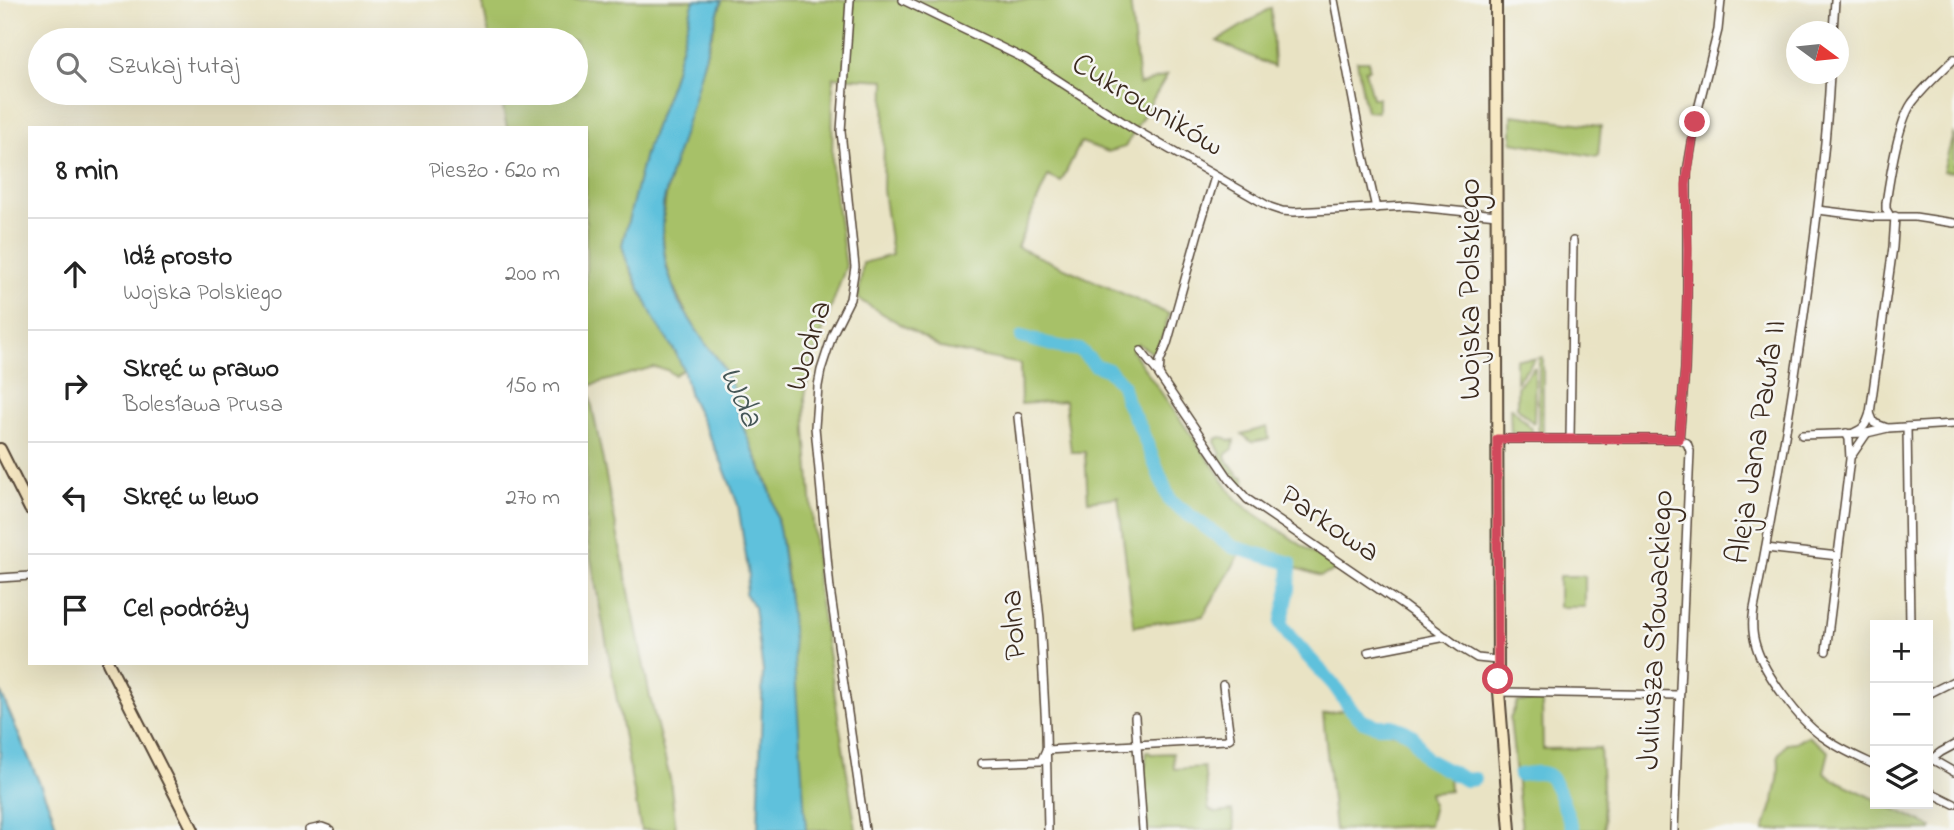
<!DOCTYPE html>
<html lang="pl">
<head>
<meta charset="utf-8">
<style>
  body { margin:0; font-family:"Indie Flower",sans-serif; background:#f6f6f6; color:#222 }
  .controls { position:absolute; right:21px; bottom:21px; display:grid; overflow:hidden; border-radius:0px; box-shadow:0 7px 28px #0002 }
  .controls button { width:63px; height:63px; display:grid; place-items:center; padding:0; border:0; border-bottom:2px solid #e0e0e0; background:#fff; color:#222; font:35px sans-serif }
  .compass { position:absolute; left:1786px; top:21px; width:63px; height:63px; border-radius:50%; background:#fff; box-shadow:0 7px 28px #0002; rotate:105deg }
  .stop { position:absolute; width:21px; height:21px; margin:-16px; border:5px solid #d1495b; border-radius:50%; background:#fff }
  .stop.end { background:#d1495b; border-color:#fff; box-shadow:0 2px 7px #0008 }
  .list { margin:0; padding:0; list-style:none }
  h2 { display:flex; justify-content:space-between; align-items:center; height:91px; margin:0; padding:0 28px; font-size:30px }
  h2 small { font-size:23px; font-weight:400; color:#767676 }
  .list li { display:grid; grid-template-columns:46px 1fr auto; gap:21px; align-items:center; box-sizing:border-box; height:112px; padding:0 28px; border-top:2px solid #e0e0e0 }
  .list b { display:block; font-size:26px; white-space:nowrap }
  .list p { margin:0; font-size:23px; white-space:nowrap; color:#767676 }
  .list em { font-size:23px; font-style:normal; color:#767676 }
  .icon { flex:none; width:38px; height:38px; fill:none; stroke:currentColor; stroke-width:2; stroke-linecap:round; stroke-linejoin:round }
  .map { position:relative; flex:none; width:1954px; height:830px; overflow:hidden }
  .search { position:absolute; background:#fff; box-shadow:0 7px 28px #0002; left:28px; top:28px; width:560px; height:77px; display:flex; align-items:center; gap:18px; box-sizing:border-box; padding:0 24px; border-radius:38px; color:#767676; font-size:26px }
  .panel { position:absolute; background:#fff; box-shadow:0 7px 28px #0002; left:28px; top:126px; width:560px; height:539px; border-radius:0px }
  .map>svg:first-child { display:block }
  .green { fill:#a7c167; stroke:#717642; stroke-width:2 }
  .water { fill:#5ec1dc; stroke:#4c767d; stroke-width:2 }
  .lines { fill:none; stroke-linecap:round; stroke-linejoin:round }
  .river { stroke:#5ec1dc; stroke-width:14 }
  .street-casing { stroke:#554637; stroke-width:10 }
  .secondary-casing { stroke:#554637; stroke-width:14 }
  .street { stroke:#fff; stroke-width:7 }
  .secondary { stroke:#f7e8c3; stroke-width:10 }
  .route { stroke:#d1495b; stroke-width:9 }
  .labels { text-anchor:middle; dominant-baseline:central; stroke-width:5; stroke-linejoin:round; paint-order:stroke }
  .street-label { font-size:32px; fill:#3b2a1e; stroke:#f6f6f2 }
  .water-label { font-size:33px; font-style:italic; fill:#465757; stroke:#f6f6f2 }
</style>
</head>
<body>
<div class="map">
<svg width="1954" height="830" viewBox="0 0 1954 830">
  <rect width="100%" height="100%" fill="#f6f6f2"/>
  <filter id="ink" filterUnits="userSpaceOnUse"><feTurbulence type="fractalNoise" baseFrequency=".0143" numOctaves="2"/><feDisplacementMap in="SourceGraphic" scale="14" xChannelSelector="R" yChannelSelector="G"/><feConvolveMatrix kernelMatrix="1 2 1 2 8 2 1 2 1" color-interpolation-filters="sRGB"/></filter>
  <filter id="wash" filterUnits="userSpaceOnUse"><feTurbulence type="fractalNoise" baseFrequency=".00686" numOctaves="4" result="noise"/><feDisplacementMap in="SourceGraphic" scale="28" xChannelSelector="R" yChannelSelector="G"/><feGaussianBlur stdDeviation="1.57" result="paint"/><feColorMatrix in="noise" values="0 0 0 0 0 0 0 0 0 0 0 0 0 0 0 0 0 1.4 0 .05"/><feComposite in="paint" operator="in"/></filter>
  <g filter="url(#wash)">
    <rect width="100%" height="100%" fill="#e9e3c4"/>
    <g class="green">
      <path d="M482 0H694L672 81 645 154 622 245C634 290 664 328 684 369L674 375 667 370 653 367 588 386 650 697 670 779 676 830H641L586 532V128H507L500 93H576V40H490Z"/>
      <path d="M722 0H1130L1139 85 1167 75 1125 147 1108 152 1081 142 1061 182 1048 176 1017 247 1169 314 1163 335 1155 354 1138 344 1132 351 1237 500 1248 509 1338 570 1321 576 1242 551 1203 616 1134 626 1118 497 1088 501 1085 452H1071L1065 401 1021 404 1020 364 941 348 858 299 863 263 892 255 883 190 885 80 833 77 832 171 846 266 810 367 805 397 806 431 818 589 856 830H806C804 800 801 770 798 740 793 658 792 576 772 496 766 473 752 451 743 427 736 406 733 382 720 362 716 355 709 349 704 342 665 284 654 244 670 176Z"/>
      <polygon points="1271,8 1274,67 1217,41"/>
      <polygon points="1357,61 1369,61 1369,69 1365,70 1372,98 1378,98 1378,112 1366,111"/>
      <polygon points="1512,115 1601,126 1598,157 1512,142"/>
      <polygon points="1954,132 1954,172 1943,171"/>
      <polygon points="1543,357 1543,434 1540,434 1538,428 1539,358"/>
      <polygon points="1516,359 1535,359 1516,382"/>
      <polygon points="1533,368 1535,368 1534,422 1533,423 1517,407 1517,387"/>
      <polygon points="1510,408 1512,408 1532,429 1532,434 1511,433"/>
      <polygon points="1267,427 1269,439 1251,442 1242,434"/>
      <polygon points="1220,437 1226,438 1230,441 1234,440 1233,449 1226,454 1225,457 1239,476 1244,477 1247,493 1235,481 1219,457 1221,454 1215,442 1216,438 1218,439"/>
      <rect x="1559" y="576" width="26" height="31"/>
      <polygon points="1542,700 1543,749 1600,748 1604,830 1522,830 1510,719 1517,702"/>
      <polygon points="1344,710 1363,724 1406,737 1423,762 1449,776 1450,791 1429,793 1433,809 1429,825 1335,830 1323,714"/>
      <path d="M1808 736 1829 752 1824 772 1835 780 1875 799V804H1884L1932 827V830H1764C1772 805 1782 781 1778 755L1787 743 1795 742Z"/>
      <polygon points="1146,751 1149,751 1150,754 1173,753 1174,769 1204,767 1209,810 1216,813 1232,811 1235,830 1147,830 1144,768 1146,764"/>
    </g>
    <g class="water">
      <polygon points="694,0 722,0 710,38 691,109 670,176 663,204 662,236 666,266 678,301 705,343 720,362 732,386 743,427 771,493 780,534 791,614 806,830 758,830 763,671 754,607 745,593 749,576 738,505 722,463 690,396 683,369 676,353 656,323 626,259 622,245 645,154 672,81"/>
      <polygon points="0,691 52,812 57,830 0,830"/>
    </g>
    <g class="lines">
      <g class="river">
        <polyline points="1022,337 1060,347 1080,350 1095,365 1109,370 1122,384 1127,403 1140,427 1170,501 1233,547 1290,563 1289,589 1281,624 1290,637 1334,685 1350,708 1363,721 1377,726 1392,726 1405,731 1412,735 1426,759 1466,780 1475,779"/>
        <path d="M1520 775C1528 774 1541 770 1549 776 1558 784 1568 818 1573 830"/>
      </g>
    </g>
  </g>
  <g filter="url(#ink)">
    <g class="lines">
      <defs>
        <g id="street">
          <polyline points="850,0 841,131 855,267 850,299 833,333 821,370 818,386 815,427 830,589 865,830"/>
          <polyline points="903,0 1025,59 1132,128 1270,207 1282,211 1294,212 1407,206 1497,215"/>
          <polyline points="1334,0 1363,152 1376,208"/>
          <polyline points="1833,32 1835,0"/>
          <path d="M1830 74C1827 137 1819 200 1811 263 1796 379 1776 494 1754 609 1752 621 1752 634 1756 646 1764 673 1799 721 1823 737 1839 749 1858 757 1875 765"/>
          <polyline points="1215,177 1199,229 1167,344 1160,361 1159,375 1230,480 1247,499 1405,607 1459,647 1477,658 1497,660"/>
          <polyline points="1818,210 1875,217 1915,217 1954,223"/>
          <path d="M1890 216 1886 209V203C1890 177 1898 123 1912 103 1924 87 1940 73 1954 59"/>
          <polyline points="1141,351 1159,374"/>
          <polyline points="1870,413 1874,423 1887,428"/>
          <polyline points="1018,417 1040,619 1046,730 1048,830"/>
          <polyline points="1907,427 1910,625"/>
          <path d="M1855 432C1865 429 1867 422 1870 413L1893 247 1895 216"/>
          <polyline points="1802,435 1867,433 1888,428 1954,424"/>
          <polyline points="1497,439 1679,439"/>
          <polyline points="1570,439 1573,241"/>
          <polyline points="1679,439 1685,369 1687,299 1687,172 1698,109 1718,30 1721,0"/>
          <polyline points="1852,455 1867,433"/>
          <polyline points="1766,548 1838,556"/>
          <polyline points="0,578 30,576"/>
          <polyline points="1826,651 1850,459 1849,439 1846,433"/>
          <polyline points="1368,652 1446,637"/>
          <polyline points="1498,692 1679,695"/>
          <polyline points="1928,694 1954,681"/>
          <polyline points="1135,717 1143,830"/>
          <polyline points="1928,757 1954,772"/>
          <polyline points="1928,762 1941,752 1954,745"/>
          <polyline points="982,763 1041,761 1046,750 1226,740 1230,738 1223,685"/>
          <polyline points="1928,791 1954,804"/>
          <polyline points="309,830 322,827 330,830"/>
          <polyline points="1674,830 1690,451 1687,443 1679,439"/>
        </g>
        <g id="secondary">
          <polyline points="1496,0 1498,679 1510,830"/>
          <polyline points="0,449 30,509"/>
          <polyline points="108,663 193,830"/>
        </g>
      </defs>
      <use href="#street" class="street-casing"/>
      <use href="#secondary" class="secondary-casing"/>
      <use href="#street" class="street"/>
      <use href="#secondary" class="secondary"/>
    </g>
  </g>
  <g class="lines" filter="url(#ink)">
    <polyline class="route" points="1498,679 1497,439 1679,439 1685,369 1687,299 1688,249 1686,185 1695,122"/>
  </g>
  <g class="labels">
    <g class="street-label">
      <text transform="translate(1147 106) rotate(31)">Cukrowników</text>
      <text transform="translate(1471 289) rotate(-90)">Wojska Polskiego</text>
      <text transform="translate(810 346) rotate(-73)">Wodna</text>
      <text transform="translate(1758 442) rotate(-81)">Aleja Jana Pawła II</text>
      <text transform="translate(1329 525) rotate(34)">Parkowa</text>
      <text transform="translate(1015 625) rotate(-94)">Polna</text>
      <text transform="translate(1657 630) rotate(-87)">Juliusza Słowackiego</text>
    </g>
    <g class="water-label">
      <text transform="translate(740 397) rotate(66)">Wda</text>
    </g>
  </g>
</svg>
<div class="controls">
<button>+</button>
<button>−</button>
<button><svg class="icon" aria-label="layers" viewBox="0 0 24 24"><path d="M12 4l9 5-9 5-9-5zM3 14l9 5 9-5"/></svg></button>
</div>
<svg class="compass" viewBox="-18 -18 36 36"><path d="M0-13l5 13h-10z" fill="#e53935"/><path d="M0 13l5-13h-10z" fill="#767676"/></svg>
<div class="stop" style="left:1498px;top:679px"></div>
<div class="stop end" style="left:1695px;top:122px"></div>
<div class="search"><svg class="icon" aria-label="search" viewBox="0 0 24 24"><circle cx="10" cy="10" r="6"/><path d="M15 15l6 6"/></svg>Szukaj tutaj</div>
<section class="panel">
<h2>8 min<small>Pieszo · 620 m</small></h2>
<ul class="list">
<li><svg class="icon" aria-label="ahead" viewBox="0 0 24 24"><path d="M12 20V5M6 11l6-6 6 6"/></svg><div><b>Idź prosto</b><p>Wojska Polskiego</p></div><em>200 m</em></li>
<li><svg class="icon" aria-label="right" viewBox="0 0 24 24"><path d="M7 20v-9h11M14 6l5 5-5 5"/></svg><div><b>Skręć w prawo</b><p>Bolesława Prusa</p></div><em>150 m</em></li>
<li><svg class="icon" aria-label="left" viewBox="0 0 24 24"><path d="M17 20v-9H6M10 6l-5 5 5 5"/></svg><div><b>Skręć w lewo</b></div><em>270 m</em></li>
<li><svg class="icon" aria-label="arrive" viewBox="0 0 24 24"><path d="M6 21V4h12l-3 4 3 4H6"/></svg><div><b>Cel podróży</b></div></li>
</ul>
</section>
</div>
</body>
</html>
